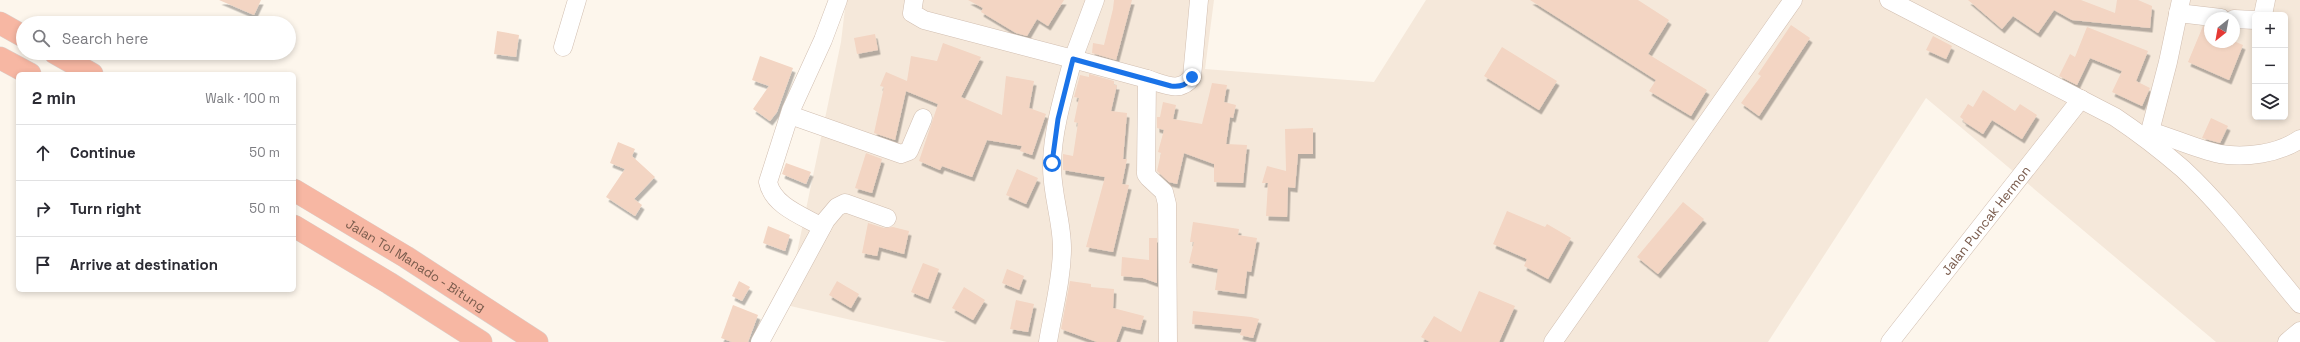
<!DOCTYPE html>
<html lang="en">
<head>
<meta charset="utf-8">
<style>
  body { margin:0; font-family:"Space Grotesk",sans-serif; background:#f7f7f7; color:#2b2b33 }
  .controls { position:absolute; right:12px; top:12px; display:grid; overflow:hidden; border-radius:6px; box-shadow:0 2px 6px #0003 }
  .controls button { width:36px; height:36px; display:grid; place-items:center; padding:0; border:0; border-bottom:1px solid #e1e1e2; background:#fff; color:#2b2b33; font:20px sans-serif }
  .compass { position:absolute; left:2204px; top:12px; width:36px; height:36px; border-radius:50%; background:#fff; box-shadow:0 2px 6px #0003; rotate:211deg }
  .stop { position:absolute; width:12px; height:12px; margin:-9px; border:3px solid #1a73e8; border-radius:50%; background:#fff }
  .stop.end { background:#1a73e8; border-color:#fff; box-shadow:0 1px 4px #0008 }
  .list { margin:0; padding:0; list-style:none }
  h2 { display:flex; justify-content:space-between; align-items:center; height:52px; margin:0; padding:0 16px; font-size:17px }
  h2 small { font-size:13px; font-weight:400; color:#7c7c81 }
  .list li { display:grid; grid-template-columns:26px 1fr auto; gap:12px; align-items:center; box-sizing:border-box; height:56px; padding:0 16px; border-top:1px solid #e1e1e2 }
  .list b { display:block; font-size:15px; white-space:nowrap }
  .list em { font-size:13px; font-style:normal; color:#7c7c81 }
  .icon { flex:none; width:22px; height:22px; fill:none; stroke:currentColor; stroke-width:2; stroke-linecap:round; stroke-linejoin:round }
  .map { position:relative; flex:none; width:2300px; height:342px; overflow:hidden }
  .search { position:absolute; background:#fff; box-shadow:0 2px 6px #0003; left:16px; top:16px; width:280px; height:44px; display:flex; align-items:center; gap:10px; box-sizing:border-box; padding:0 14px; border-radius:22px; color:#7c7c81; font-size:15px }
  .panel { position:absolute; background:#fff; box-shadow:0 2px 6px #0003; left:16px; top:72px; width:280px; height:220px; border-radius:6px }
  .map>svg:first-child { display:block }
  .residential { fill:#f5e8da; fill-rule:evenodd }
  .building { fill:#f3d5c3; filter:url(#shadow) }
  .lines { fill:none; stroke-linecap:round; stroke-linejoin:round }
  .minor-casing { stroke:#d1beb0; stroke-width:19 }
  .highway-casing { stroke:#dad1cd; stroke-width:23 }
  .minor { stroke:#fff; stroke-width:18 }
  .highway { stroke:#f7b7a3; stroke-width:22 }
  .route { stroke:#1a73e8; stroke-width:5 }
  .labels { text-anchor:middle; dominant-baseline:central; stroke-width:3; stroke-linejoin:round; paint-order:stroke }
  .street-label { font-size:13px; fill:#7a5c4d; stroke:#fffaf3 }
</style>
</head>
<body>
<div class="map">
<svg width="2300" height="342" viewBox="0 0 2300 342">
  <defs>
    <filter id="shadow"><feDropShadow dx="2.5" dy="4.5" stdDeviation="0" flood-color="#0004"/></filter>
  </defs>
  <rect width="100%" height="100%" fill="#fdf6ec"/>
  <path class="residential" d="M846 0H1214L1205 69 1374 82 1426 0H2300V342H2216L1926 98 1768 342H947L786 305 841 42ZM2255 15H2285V117H2255ZM2210 18H2234V42H2210Z"/>
  <g class="building">
    <polygon points="219,0 261,0 254,15"/>
    <polygon points="968,0 1064,0 1048,26 1037,19 1027,36 1016,33 981,12 983,8"/>
    <polygon points="1114,0 1132,0 1116,60 1092,53 1093,43 1104,45 1113,9"/>
    <polygon points="1530,0 1638,0 1669,20 1648,54 1707,90 1691,116 1649,91 1656,80"/>
    <polygon points="1968,0 2081,0 2115,13 2117,0 2138,0 2152,6 2150,28 2072,20 2054,10 2038,33 2013,16 2002,29"/>
    <polygon points="1791,25 1810,38 1759,116 1741,103 1761,76 1758,74"/>
    <polygon points="2203,26 2210,27 2210,42 2236,42 2243,45 2229,80 2188,62"/>
    <polygon points="2087,27 2148,51 2136,81 2150,88 2142,106 2112,92 2122,71 2090,58 2077,85 2059,76 2070,54 2075,57"/>
    <polygon points="497,31 519,35 516,57 494,54"/>
    <polygon points="875,34 878,50 857,54 854,38"/>
    <polygon points="1933,36 1952,46 1946,59 1926,50"/>
    <polygon points="943,43 981,57 961,97 1002,115 1006,76 1034,81 1029,108 1046,114 1032,155 1020,151 1022,146 987,140 972,177 942,166 940,170 919,161 938,104 906,91 895,140 874,133 884,87 880,86 886,72 907,81 911,56 937,61"/>
    <polygon points="1502,47 1557,81 1539,110 1484,76"/>
    <polygon points="760,56 793,68 777,112 770,121 753,109 769,86 752,80"/>
    <polygon points="1089,74 1114,81 1114,85 1117,85 1111,111 1127,113 1123,159 1127,159 1122,184 1129,185 1113,252 1086,247 1105,177 1063,170 1063,154 1073,156 1078,123 1074,122 1079,98 1074,97 1080,75 1089,77"/>
    <polygon points="1212,83 1227,85 1224,102 1236,105 1233,118 1230,117 1226,144 1247,145 1243,183 1214,182 1214,164 1184,153 1177,184 1169,182 1157,171 1161,153 1158,152 1164,130 1157,128 1157,117 1160,117 1163,102 1176,105 1173,119 1202,124"/>
    <polygon points="1983,90 2015,111 2020,104 2037,115 2022,139 1992,120 1983,134 1963,121 1964,120 1960,117 1968,104 1973,107"/>
    <polygon points="2211,118 2228,126 2220,143 2202,138"/>
    <polygon points="1313,128 1313,154 1298,154 1295,188 1288,187 1287,217 1266,216 1268,183 1262,183 1267,166 1286,171 1285,129"/>
    <polygon points="618,142 635,149 632,156 655,177 634,199 642,205 635,216 606,197 625,169 610,163"/>
    <polygon points="866,153 882,159 872,193 855,188"/>
    <polygon points="786,163 811,172 806,184 782,174"/>
    <polygon points="1017,169 1038,178 1026,204 1006,195"/>
    <polygon points="1683,202 1704,219 1658,274 1637,257"/>
    <polygon points="1507,211 1545,227 1547,224 1571,238 1548,279 1524,266 1527,259 1493,244"/>
    <polygon points="1193,222 1239,229 1238,235 1257,238 1251,272 1247,271 1244,294 1215,290 1218,269 1189,263 1194,242 1190,242"/>
    <polygon points="868,223 884,228 893,227 909,231 904,254 879,247 877,256 862,253"/>
    <polygon points="768,226 790,235 785,251 763,243"/>
    <polygon points="1149,238 1157,238 1157,283 1143,278 1121,276 1122,257 1149,260"/>
    <polygon points="923,263 939,269 928,299 911,292"/>
    <polygon points="1007,269 1024,276 1019,290 1002,283"/>
    <polygon points="739,281 750,287 742,301 732,296"/>
    <polygon points="837,281 859,294 851,308 829,295"/>
    <polygon points="1070,281 1091,284 1091,287 1114,289 1113,308 1144,316 1140,330 1122,326 1116,342 1097,342 1061,329"/>
    <polygon points="964,287 985,300 973,320 952,308"/>
    <polygon points="1479,291 1515,306 1499,342 1430,342 1421,337 1434,316 1461,332"/>
    <polygon points="1016,300 1034,304 1028,332 1010,329"/>
    <polygon points="733,305 758,315 748,342 732,342 721,338"/>
    <polygon points="1193,311 1251,317 1259,319 1253,338 1240,335 1242,329 1192,324"/>
  </g>
  <g class="lines">
    <defs>
      <g id="minor">
        <path d="M914 0 912 13 924 20 1073 59C1064 93 1053 128 1052 163 1051 192 1062 220 1062 248 1062 279 1053 311 1048 342"/>
        <polyline points="1095,0 1073,59 1147,79 1146,174 1149,178 1164,192 1167,204 1168,342"/>
        <path d="M1889 0 2115 117C2139 133 2161 150 2183 169 2226 209 2262 259 2300 304"/>
        <polyline points="2178,13 2221,18"/>
        <polyline points="2263,15 2266,0"/>
        <polyline points="2234,19 2255,20"/>
        <polyline points="563,47 577,0"/>
        <path d="M1147 79C1164 84 1180 94 1192 77L1199 0"/>
        <polyline points="790,115 901,154 909,151 923,118"/>
        <path d="M2150 131C2173 138 2197 149 2220 154 2246 158 2278 154 2300 139"/>
        <polyline points="2148,139 2168,62 2181,0"/>
        <path d="M822 227C803 216 773 206 768 182L791 110 823 40 838 0"/>
        <polyline points="760,342 826,220 837,207 845,203 887,218"/>
        <polyline points="1553,342 1793,0"/>
        <path id="s1" d="M1890 342 2081 99"/>
        <polyline points="2287,342 2300,331"/>
      </g>
      <g id="highway">
        <polyline points="0,23 23,36"/>
        <polyline points="55,53 92,74"/>
        <polyline points="0,58 30,74"/>
        <path id="s2" d="M294 190 406 257 537 342"/>
        <polyline points="294,226 389,283 481,342"/>
      </g>
    </defs>
    <use href="#minor" class="minor-casing"/>
    <use href="#highway" class="highway-casing"/>
    <use href="#minor" class="minor"/>
    <use href="#highway" class="highway"/>
  </g>
  <g class="lines">
    <path class="route" d="M1052 163 1058 119 1073 59 1171 86C1182 87 1186 85 1192 77"/>
  </g>
  <g class="labels">
    <g class="street-label">
      <text stroke="none"><textPath href="#s1" startOffset="155">Jalan Puncak Hermon</textPath></text>
      <text stroke="none"><textPath href="#s2" startOffset="143">Jalan Tol Manado - Bitung</textPath></text>
    </g>
  </g>
</svg>
<div class="controls">
<button>+</button>
<button>−</button>
<button><svg class="icon" aria-label="layers" viewBox="0 0 24 24"><path d="M12 4l9 5-9 5-9-5zM3 14l9 5 9-5"/></svg></button>
</div>
<svg class="compass" viewBox="-18 -18 36 36"><path d="M0-13l5 13h-10z" fill="#e53935"/><path d="M0 13l5-13h-10z" fill="#7c7c81"/></svg>
<div class="stop" style="left:1052px;top:163px"></div>
<div class="stop end" style="left:1192px;top:77px"></div>
<div class="search"><svg class="icon" aria-label="search" viewBox="0 0 24 24"><circle cx="10" cy="10" r="6"/><path d="M15 15l6 6"/></svg>Search here</div>
<section class="panel">
<h2>2 min<small>Walk · 100 m</small></h2>
<ul class="list">
<li><svg class="icon" aria-label="ahead" viewBox="0 0 24 24"><path d="M12 20V5M6 11l6-6 6 6"/></svg><div><b>Continue</b></div><em>50 m</em></li>
<li><svg class="icon" aria-label="right" viewBox="0 0 24 24"><path d="M7 20v-9h11M14 6l5 5-5 5"/></svg><div><b>Turn right</b></div><em>50 m</em></li>
<li><svg class="icon" aria-label="arrive" viewBox="0 0 24 24"><path d="M6 21V4h12l-3 4 3 4H6"/></svg><div><b>Arrive at destination</b></div></li>
</ul>
</section>
</div>
</body>
</html>
